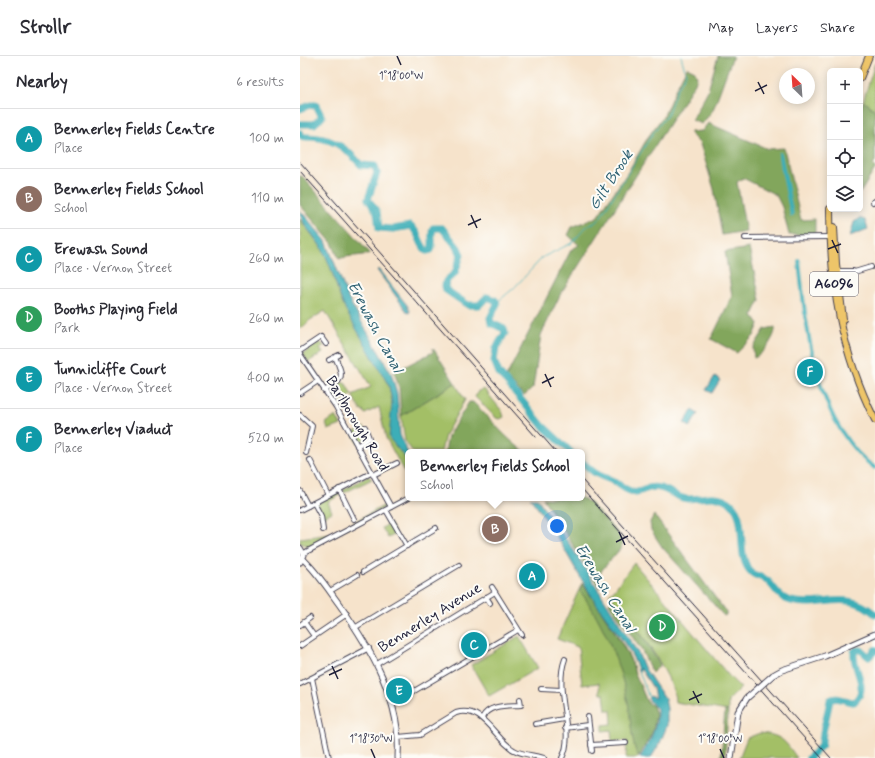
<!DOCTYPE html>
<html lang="en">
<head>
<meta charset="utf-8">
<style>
  body { margin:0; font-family:Mynerve,sans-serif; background:#f2f2f3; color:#2b2b33 }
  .controls { position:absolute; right:12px; top:12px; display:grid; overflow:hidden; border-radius:6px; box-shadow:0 2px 10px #0003 }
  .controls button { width:36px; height:36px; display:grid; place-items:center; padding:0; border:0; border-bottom:1px solid #e1e1e2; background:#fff; color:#2b2b33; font:20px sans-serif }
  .compass { position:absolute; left:479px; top:12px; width:36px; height:36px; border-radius:50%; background:#fff; box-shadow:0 2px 10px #0003; rotate:335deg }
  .you { position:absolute; left:257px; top:470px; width:14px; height:14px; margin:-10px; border:3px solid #fff; border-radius:50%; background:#1a73e8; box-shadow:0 0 0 6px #1a73e833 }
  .badge { display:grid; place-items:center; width:26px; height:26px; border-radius:50%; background:#d1495b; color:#fff; font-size:13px; font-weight:700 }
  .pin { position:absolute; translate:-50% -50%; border:2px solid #fff; box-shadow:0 1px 4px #0006 }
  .popup { position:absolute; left:105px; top:393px; width:180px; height:52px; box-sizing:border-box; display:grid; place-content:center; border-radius:6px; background:#fff; filter:drop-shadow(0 1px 3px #0005); font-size:13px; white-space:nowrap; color:#7c7c81 }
  .popup b { font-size:15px; color:#2b2b33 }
  .popup::after { content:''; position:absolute; left:50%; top:100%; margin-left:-8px; border:8px solid transparent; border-top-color:#fff }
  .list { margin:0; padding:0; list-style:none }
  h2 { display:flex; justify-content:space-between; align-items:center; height:52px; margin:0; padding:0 16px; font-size:17px }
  h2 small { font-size:13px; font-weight:400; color:#7c7c81 }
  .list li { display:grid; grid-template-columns:26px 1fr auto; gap:12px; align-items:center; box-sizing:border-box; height:60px; padding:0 16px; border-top:1px solid #e1e1e2 }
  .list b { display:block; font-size:15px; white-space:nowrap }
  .list p { margin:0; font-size:13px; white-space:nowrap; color:#7c7c81 }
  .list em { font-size:13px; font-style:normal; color:#7c7c81 }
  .icon { flex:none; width:22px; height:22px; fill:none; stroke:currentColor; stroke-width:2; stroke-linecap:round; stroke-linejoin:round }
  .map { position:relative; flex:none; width:575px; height:702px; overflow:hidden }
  header { display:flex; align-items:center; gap:24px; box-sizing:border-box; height:56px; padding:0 20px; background:#fff; border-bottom:1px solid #e1e1e2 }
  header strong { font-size:19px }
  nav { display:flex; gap:22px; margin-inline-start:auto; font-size:14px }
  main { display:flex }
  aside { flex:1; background:#fff }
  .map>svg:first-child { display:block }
  .green { fill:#a3bf66; stroke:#627050 }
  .forest { fill:#82a65b; stroke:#52644b }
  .water { fill:#3daeb7; stroke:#306879 }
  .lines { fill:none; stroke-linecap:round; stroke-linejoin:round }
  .stream { stroke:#3daeb7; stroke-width:1 }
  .canal { stroke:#3daeb7; stroke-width:4 }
  .river { stroke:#3daeb7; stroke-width:7 }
  .minor-casing { stroke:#423f51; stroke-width:6 }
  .tertiary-casing { stroke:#423f51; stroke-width:7 }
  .primary-casing { stroke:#423f51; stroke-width:8 }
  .minor { stroke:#fff; stroke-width:4 }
  .tertiary { stroke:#fff; stroke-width:5 }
  .primary { stroke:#eec569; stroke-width:6 }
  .rail { stroke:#22223b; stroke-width:1 }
  .tertiary-bridge-casing { stroke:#423f51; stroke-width:7; stroke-linecap:butt }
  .tertiary-bridge { stroke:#fff; stroke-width:5 }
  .ticks { fill:none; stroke:#22223b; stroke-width:1.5 }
  .labels { text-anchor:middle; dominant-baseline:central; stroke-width:4; stroke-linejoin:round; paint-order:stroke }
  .shield { fill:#fdfcf7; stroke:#646373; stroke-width:1 }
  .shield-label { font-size:14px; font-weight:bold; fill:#22223b }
  .street-label { font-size:15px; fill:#22223b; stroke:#fdfcf7 }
  .water-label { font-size:16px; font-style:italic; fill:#2e6173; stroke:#fdfcf7 }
  .ticks-label { font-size:10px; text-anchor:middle; fill:#22223b; stroke:#fdfcf7; stroke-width:4; stroke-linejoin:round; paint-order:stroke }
</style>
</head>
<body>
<header>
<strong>Strollr</strong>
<nav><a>Map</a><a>Layers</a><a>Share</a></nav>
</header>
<main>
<aside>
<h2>Nearby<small>6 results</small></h2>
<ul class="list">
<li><span class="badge" style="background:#0f9aa8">A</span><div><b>Bennerley Fields Centre</b><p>Place</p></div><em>100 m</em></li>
<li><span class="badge" style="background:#8d6e63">B</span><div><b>Bennerley Fields School</b><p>School</p></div><em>110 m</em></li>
<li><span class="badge" style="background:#0f9aa8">C</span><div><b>Erewash Sound</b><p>Place · Vernon Street</p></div><em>260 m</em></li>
<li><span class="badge" style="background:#2e9e5b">D</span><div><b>Booths Playing Field</b><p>Park</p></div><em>260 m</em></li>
<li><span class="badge" style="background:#0f9aa8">E</span><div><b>Tunnicliffe Court</b><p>Place · Vernon Street</p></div><em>400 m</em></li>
<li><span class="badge" style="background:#0f9aa8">F</span><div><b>Bennerley Viaduct</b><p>Place</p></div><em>520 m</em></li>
</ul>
</aside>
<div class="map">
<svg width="575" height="702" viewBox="0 0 575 702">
  <rect width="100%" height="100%" fill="#fdfcf7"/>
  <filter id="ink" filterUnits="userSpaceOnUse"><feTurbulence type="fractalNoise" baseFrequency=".025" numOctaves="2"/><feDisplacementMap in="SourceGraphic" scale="8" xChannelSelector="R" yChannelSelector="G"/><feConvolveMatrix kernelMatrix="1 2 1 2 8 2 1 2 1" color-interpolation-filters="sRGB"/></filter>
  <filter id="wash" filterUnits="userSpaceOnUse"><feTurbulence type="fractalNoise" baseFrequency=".012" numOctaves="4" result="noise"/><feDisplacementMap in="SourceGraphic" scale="16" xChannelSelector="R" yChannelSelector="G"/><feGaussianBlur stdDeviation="0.9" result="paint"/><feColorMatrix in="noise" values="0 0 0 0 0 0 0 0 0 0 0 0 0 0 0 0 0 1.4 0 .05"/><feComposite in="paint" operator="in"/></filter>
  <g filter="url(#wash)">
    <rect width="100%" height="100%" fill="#f6e3cb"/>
    <g class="green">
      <polygon points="575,7 575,105 573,109 575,113 560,137 560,55"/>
      <polygon points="0,163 22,192 29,206 41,244 89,330 92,346 92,385 108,405 108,423 86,382 79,351 65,358 63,354 61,355 52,339 71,331 25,255 10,264 0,274"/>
      <polygon points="20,286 24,290 20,293 23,297 8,306 3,297"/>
      <polygon points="42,326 46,328 52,339 37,347 29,337"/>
      <polygon points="155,327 165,344 145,379 141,396 113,396 105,385 101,360"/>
      <polygon points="184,333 202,355 204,361 200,363 196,362 175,341 178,335"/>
      <polygon points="36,360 41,369 28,374 26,367"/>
      <polygon points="64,371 68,381 58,387 53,377"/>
      <polygon points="68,420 72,423 44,437 43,434"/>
      <polygon points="36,437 39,437 40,439 28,446 32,456 23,461 16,448"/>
      <polygon points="85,449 84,452 10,491 0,487 0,482 32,478"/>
      <polygon points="90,467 96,478 88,482 82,472"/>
      <path d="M334 507 430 621 441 632 428 645V655L375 646C376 620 327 558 309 538L314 534Z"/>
      <path d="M282 527C293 542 334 600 334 615L347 646 353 650 356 658 353 675 338 702H326L327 685H312L311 674 303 675V669L312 668 311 654H306L304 638H300L299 627 282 629 278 591 257 583Z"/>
      <polygon points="219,580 238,612 189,640 171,609"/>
      <path d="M460 677C482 679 485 685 497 702H439L447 682Z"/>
    </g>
    <g class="forest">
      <polygon points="418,0 433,0 413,54 402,68 392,64 408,34"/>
      <polygon points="387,11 395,15 397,21 395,27 260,239 241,279 233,332 224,340 206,321 271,194 279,189 268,179 272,171 297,161 328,116 348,81 364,59 375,34"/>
      <polygon points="563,45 575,54 575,105 573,109 575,113 560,137 560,55"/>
      <polygon points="408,67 468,93 484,92 501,164 515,163 515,177 510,179 489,179 482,151 476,139 443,122 437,126 446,175 422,179 414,133 400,88 389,76 402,75"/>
      <path d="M0 120H2L70 197C60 201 49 199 39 203L32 187 0 149Z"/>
      <polygon points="449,192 460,244 453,259 459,268 454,280 437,297 411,283 432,240 425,196"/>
      <path d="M475 271C477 279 463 299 454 302L453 292 465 273Z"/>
      <polygon points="133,292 155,327 101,360 99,330 94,316 133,296"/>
      <path d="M169 346H173C191 363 205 382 225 396H145L148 380Z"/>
      <polygon points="243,442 282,442 291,448 318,477 322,485 321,492 302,514 299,520 300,532"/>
      <polygon points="354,459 426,556 426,559 424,560 362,491 351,474 350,466"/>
      <path d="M282 527C292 541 334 602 334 615L347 646 353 650 356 658 353 675 339 701C331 691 331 661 328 647 320 608 304 567 280 535Z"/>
      <polygon points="313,543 345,584 360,609 352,617 342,595 309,547"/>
      <polygon points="425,654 428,655 425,702 421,702"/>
    </g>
    <g class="water">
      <path d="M0 154 26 185 49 244 91 317 97 337 100 379 108 397V405L89 382 92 346 89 330 46 255C36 234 33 211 21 191 14 179 0 168 0 154Z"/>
      <polygon points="559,162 565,164 568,173 550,180 554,166"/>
      <polygon points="78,213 107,249 110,256 108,257 77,214"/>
      <polygon points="415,320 420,324 412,337 406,334"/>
      <polygon points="392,354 398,358 390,371 384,367"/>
      <path d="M230 442H237L271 490 338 597 345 613 365 643 367 652V670L360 687 351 702H340C349 686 358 672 357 653L348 643 350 640 355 642 353 632 340 612V615H338C335 597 307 564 296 547 274 513 256 474 230 442Z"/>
    </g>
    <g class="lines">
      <g class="stream">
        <polyline points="196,247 214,232 243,201 272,187 286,171 298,165 353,77 367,59 377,33 386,18 381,0"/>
        <polyline points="339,615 349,642"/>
      </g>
      <g class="canal">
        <polyline points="480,98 492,159"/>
        <path d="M499 205C506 272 515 369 575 412"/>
      </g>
      <g class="river">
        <polyline points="0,53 11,49 16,49 22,61 14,68 0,68"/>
        <path d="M0 77 3 81C29 80 44 89 61 109L75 110 77 117 68 143 77 156 79 172 93 173 110 170C120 176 119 189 127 195L131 194C134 187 130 179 133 172H142L158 192 161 199 155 217 146 225 145 230 146 234 168 249H179L187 241 195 244 197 248 190 262 191 267 204 273 205 277 196 292 194 305 199 317 242 369 271 396"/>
        <path d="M282 406C287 410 292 416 299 419 304 422 311 423 315 426 322 430 328 437 337 436 345 435 349 429 360 432 369 434 379 443 388 443 400 443 413 438 424 443 453 456 432 499 452 517 457 521 464 521 468 525 475 532 480 543 491 545 522 553 546 532 575 558"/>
        <path d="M509 702 522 689C521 679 528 656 530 644 538 639 546 646 554 646 571 632 552 613 554 596L556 594H561L569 601 575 594"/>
      </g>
    </g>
  </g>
  <g filter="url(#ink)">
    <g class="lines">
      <defs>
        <g id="minor">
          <polyline points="573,146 575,145"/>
          <polyline points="445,182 532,181"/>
          <polyline points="534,215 553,215"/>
          <polyline points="535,219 551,217 571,211"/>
          <polyline points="0,295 21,281 26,288"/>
          <polyline points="0,298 36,351 91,451"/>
          <polyline points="29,304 39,299"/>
          <path d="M24 335C43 324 45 322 35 301"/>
          <polyline points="0,337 18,325"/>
          <polyline points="0,359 12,370 6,397"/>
          <polyline points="57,390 69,382 65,371"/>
          <polyline points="10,404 28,439"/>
          <polyline points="73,419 97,407"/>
          <polyline points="39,433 54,463"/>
          <polyline points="0,435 8,450"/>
          <polyline points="14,447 21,460 23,474"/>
          <polyline points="0,454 71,417"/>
          <polyline points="86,454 107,490"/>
          <polyline points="4,497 108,442"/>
          <polyline points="63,516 136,472"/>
          <polyline points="192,531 222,579"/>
          <polyline points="30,535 57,519"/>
          <polyline points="186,541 190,547"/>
          <polyline points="4,566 14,580"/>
          <polyline points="0,569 10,562"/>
          <polyline points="56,571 159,509"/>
          <polyline points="0,590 47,558"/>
          <polyline points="77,608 195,536"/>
          <polyline points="12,622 29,702"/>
          <polyline points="0,628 69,592"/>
          <polyline points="241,633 261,634"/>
          <polyline points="92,648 218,574"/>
          <polyline points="288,661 292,695"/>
          <path d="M182 662C189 648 207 650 221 649L220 643"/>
          <polyline points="235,668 264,663"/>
          <polyline points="265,672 288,669"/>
          <path d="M98 681 120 679 156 657C184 649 195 684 214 694 223 699 234 699 244 702"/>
          <polyline points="291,689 326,687"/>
          <path d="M262 702C276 676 253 635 265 603"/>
        </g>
        <g id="tertiary">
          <polyline points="0,492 4,499 0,506"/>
          <path d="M3 503C17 516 28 533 39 548 71 593 102 645 98 702"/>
          <polyline points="473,619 482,614 525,600 575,578"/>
          <polyline points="431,702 438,656 447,642"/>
        </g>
        <g id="primary">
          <polyline points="560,22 569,0"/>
          <path d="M530 153C530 229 541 296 575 364"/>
          <polyline points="534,171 536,208 543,263"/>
        </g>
      </defs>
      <use href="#minor" class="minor-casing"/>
      <use href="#tertiary" class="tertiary-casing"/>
      <use href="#primary" class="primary-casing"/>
      <use href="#minor" class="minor"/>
      <use href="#tertiary" class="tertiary"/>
      <use href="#primary" class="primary"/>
      <g class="rail">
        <polyline points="0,106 256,396"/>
        <polyline points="0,115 236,381"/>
        <polyline points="282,424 531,702"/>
        <polyline points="282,433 522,702"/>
      </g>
      <defs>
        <polyline id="tertiary-bridge" points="447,642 473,619"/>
      </defs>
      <use href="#tertiary-bridge" class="tertiary-bridge-casing"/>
      <use href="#tertiary-bridge" class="tertiary-bridge"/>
    </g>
  </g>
  <path class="ticks" d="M97 0 101 9M458 26 464 38M455 35 467 29M171 159 177 172M168 169 181 163M532 184 538 197M528 193 541 188M245 318 251 331M242 327 254 321M319 476 325 489M316 486 328 480M32 610 38 623M29 619 42 613M393 635 399 647M389 644 402 638M71 693 75 702M420 693 424 702"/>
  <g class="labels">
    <rect class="shield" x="510" y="216" width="48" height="24" rx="3"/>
    <g class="shield-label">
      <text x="534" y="228">A6096</text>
    </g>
    <g class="street-label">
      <text transform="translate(57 368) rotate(59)">Barlborough Road</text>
      <text transform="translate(130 562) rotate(-32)">Bennerley Avenue</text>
    </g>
    <g class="water-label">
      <text transform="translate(311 124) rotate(-57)">Gilt Brook</text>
      <text transform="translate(75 271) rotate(62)">Erewash Canal</text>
      <text transform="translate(305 532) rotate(58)">Erewash Canal</text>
    </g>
  </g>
  <g class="ticks-label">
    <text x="101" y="23">1°18'00"W</text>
    <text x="71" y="686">1°18'30"W</text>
    <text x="420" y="686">1°18'00"W</text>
  </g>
</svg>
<div class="controls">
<button>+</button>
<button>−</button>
<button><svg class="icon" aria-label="locate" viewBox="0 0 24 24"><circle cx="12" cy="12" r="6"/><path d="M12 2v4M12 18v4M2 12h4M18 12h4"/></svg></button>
<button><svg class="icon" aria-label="layers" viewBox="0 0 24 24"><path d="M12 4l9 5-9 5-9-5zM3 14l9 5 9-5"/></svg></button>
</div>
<svg class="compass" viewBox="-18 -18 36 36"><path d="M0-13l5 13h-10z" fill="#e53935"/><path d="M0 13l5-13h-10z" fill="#7c7c81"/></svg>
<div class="you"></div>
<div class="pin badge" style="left:232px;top:520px;background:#0f9aa8">A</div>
<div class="pin badge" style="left:195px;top:473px;background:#8d6e63">B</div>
<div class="popup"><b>Bennerley Fields School</b>School</div>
<div class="pin badge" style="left:174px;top:589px;background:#0f9aa8">C</div>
<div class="pin badge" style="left:362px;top:571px;background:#2e9e5b">D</div>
<div class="pin badge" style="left:99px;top:635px;background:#0f9aa8">E</div>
<div class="pin badge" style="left:510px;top:316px;background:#0f9aa8">F</div>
</div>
</main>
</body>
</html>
